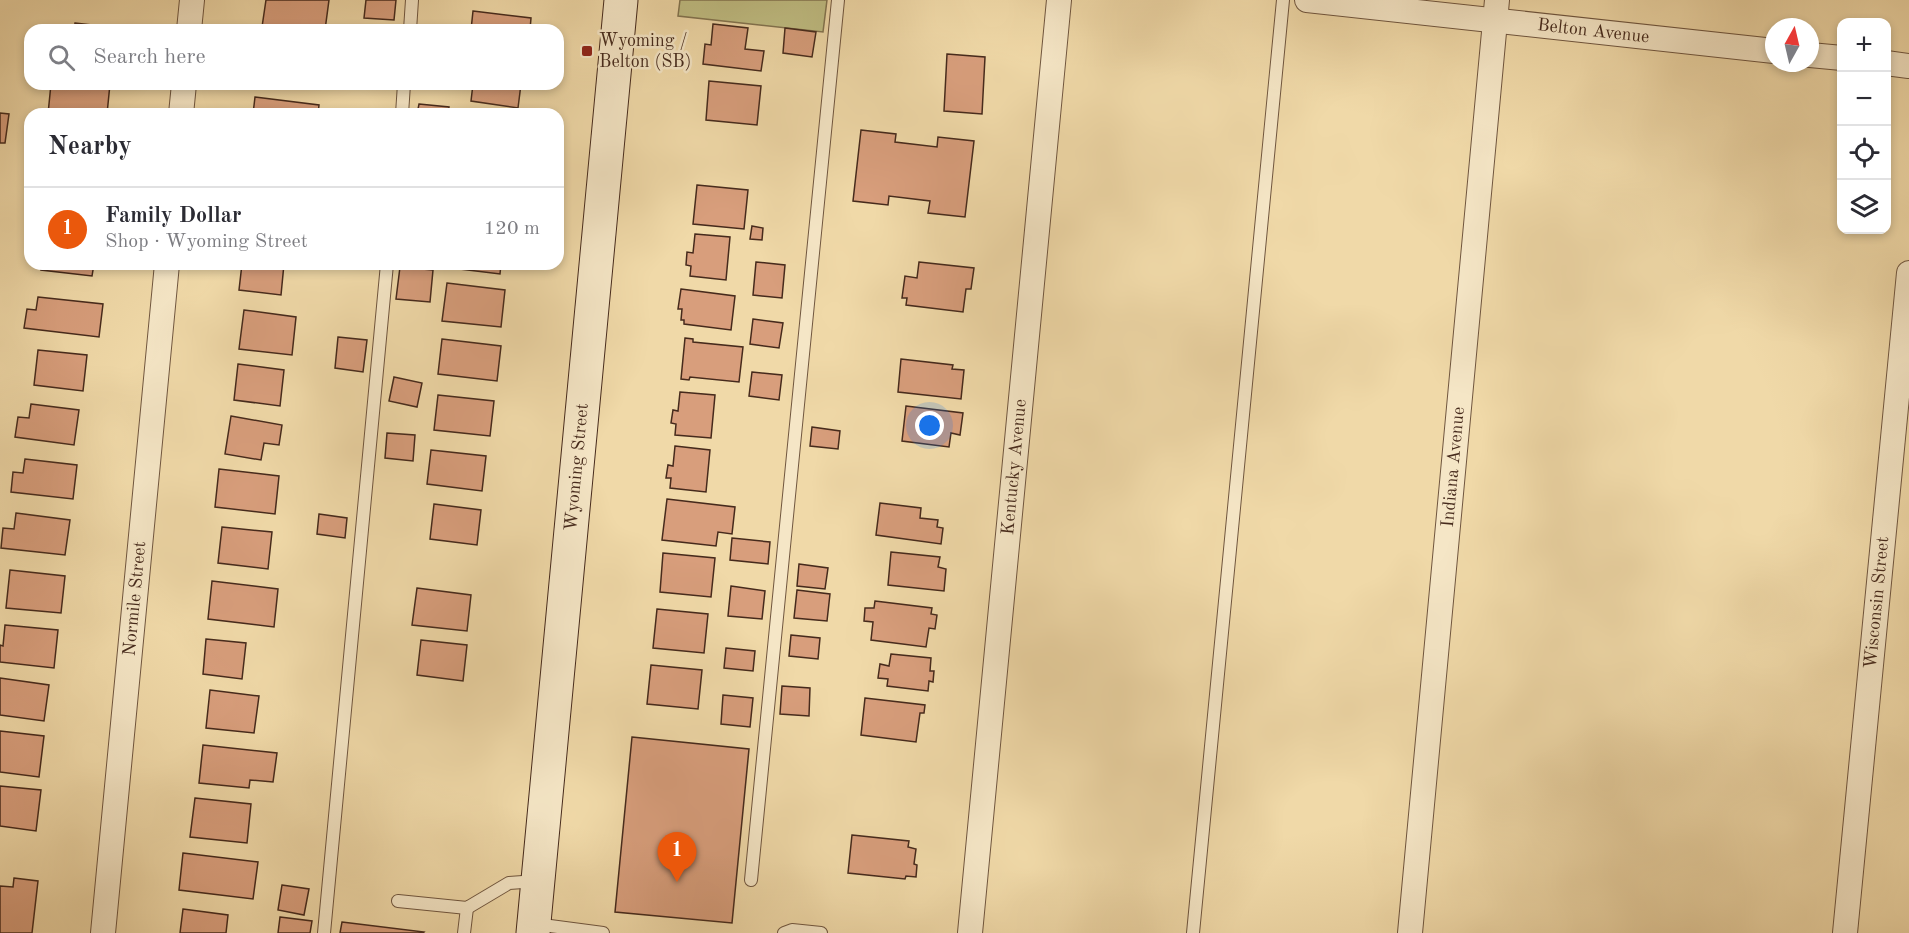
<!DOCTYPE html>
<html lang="en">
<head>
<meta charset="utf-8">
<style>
  body { margin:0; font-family:"Old Standard TT",serif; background:#f2f2f3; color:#2b2b33 }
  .controls { position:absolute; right:18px; top:18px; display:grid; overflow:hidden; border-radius:12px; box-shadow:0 3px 9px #0003 }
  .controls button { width:54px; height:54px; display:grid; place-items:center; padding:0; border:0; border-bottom:2px solid #e1e1e2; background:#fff; color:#2b2b33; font:30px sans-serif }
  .compass { position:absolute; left:1765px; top:18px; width:54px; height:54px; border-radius:50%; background:#fff; box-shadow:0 3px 9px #0003; rotate:8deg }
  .you { position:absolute; left:930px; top:426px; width:21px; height:21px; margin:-15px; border:4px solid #fff; border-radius:50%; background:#1a73e8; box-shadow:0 0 0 9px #1a73e833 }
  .badge { display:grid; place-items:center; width:39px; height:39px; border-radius:50%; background:#ea580c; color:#fff; font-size:20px; font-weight:700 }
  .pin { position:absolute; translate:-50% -50px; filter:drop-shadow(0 2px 3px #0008) }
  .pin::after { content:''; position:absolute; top:32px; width:21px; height:18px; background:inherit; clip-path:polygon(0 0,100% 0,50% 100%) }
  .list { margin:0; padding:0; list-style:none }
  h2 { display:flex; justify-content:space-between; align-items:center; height:78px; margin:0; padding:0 24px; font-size:26px }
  h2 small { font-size:20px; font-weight:400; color:#7c7c81 }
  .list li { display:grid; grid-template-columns:39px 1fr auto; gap:18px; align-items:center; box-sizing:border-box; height:84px; padding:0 24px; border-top:2px solid #e1e1e2 }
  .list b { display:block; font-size:22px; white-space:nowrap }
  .list p { margin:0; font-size:20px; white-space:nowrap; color:#7c7c81 }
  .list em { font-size:20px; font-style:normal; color:#7c7c81 }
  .icon { flex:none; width:33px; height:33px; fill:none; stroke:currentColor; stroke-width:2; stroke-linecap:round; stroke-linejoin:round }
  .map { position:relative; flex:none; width:1909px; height:933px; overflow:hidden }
  .search { position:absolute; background:#fff; box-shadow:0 3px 9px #0003; left:24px; top:24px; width:540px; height:66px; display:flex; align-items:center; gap:15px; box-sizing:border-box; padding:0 21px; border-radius:18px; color:#7c7c81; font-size:22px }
  .panel { position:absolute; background:#fff; box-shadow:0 3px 9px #0003; left:24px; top:108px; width:540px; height:162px; border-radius:18px }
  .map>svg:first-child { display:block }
  .green { fill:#c0be83; stroke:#837450; stroke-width:1.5 }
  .building { fill:#d89e7c; stroke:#462a1c; stroke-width:1.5 }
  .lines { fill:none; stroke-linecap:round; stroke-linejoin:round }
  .lane-casing { stroke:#70563f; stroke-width:14 }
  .street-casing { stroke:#70563f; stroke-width:26 }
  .secondary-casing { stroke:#462a1c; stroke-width:35 }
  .lane { stroke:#f5e6c6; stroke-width:12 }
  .street { stroke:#f5e6c6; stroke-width:24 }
  .secondary { stroke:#f5e6c6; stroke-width:33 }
  .poi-dot { fill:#8f2418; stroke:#f5e6c6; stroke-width:2 }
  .labels { text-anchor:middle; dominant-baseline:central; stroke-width:5; stroke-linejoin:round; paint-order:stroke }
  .street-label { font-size:18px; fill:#462a1c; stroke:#f5e6c6 }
  .poi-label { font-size:18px; fill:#462a1c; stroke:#f5e6c6; text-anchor:start }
</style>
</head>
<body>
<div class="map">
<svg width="1909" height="933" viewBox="0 0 1909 933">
  <rect width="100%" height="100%" fill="#f0d9a8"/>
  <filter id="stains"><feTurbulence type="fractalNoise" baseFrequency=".00333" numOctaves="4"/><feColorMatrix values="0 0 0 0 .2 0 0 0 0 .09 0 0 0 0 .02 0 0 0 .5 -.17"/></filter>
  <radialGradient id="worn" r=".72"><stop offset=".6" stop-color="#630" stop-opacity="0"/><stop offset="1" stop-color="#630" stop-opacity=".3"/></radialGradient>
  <polygon class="green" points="680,0 827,0 823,32 678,16"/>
  <g class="building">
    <polygon points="266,0 329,0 325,30 289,30 262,27"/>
    <polygon points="366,0 396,0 394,20 364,18"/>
    <polygon points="473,11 531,18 530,30 471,30"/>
    <polygon points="75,23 119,28 118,30 74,30"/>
    <polygon points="713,24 748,28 745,49 764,51 761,71 703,64 705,44 711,45"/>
    <polygon points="785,28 816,32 812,57 783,53"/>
    <polygon points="947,54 985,57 982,114 944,111"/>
    <polygon points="709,81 761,86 757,125 706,120"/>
    <polygon points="51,84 110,84 107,114 48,114"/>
    <polygon points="473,84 521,84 518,108 471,101"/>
    <polygon points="255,97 319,105 318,114 253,114"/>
    <polygon points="419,104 449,107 448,114 417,114"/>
    <polygon points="0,113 9,114 5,143 0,143"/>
    <polygon points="861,130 896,134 895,142 937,147 938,137 974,141 965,217 928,213 930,201 889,196 888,205 853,201"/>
    <polygon points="697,185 748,190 744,229 693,224"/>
    <polygon points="752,226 763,228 762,240 750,239"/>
    <polygon points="695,234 730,237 726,280 690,276 691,266 686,265 687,252 693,253"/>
    <polygon points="756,262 785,265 782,298 753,295"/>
    <polygon points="919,262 974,268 971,289 966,289 963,312 906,305 907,298 902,298 905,276 917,278"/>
    <polygon points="42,264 94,264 92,276 41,270"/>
    <polygon points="242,264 284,264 281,295 239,290"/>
    <polygon points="453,264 501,264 500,274 452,268"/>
    <polygon points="400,267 433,270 430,302 396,299"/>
    <polygon points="447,283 505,290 501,327 442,321"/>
    <polygon points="681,289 735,296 731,330 684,324 684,320 681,320 682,309 678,309"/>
    <polygon points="38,297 103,304 99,337 24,328 27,309 36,310"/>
    <polygon points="244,310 296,317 292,355 239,349"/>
    <polygon points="753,319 783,323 779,348 750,344"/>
    <polygon points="338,337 367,340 363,372 335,368"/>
    <polygon points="685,338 693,339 693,342 743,347 739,382 690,377 689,380 681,379"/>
    <polygon points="442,339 501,346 497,381 438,374"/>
    <polygon points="38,350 87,355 83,391 34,385"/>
    <polygon points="901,359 953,365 952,369 964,370 961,399 898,392"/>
    <polygon points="238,364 284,370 280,406 234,400"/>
    <polygon points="752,372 782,375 779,400 749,396"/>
    <polygon points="394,377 422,383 417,407 389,401"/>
    <polygon points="680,392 715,395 711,438 675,435 676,424 671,423 673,410 678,411"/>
    <polygon points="438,395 494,401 490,436 434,430"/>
    <polygon points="31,404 79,410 74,445 15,437 18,417 29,418"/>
    <polygon points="906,406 963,413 960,435 951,433 949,447 902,441"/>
    <polygon points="231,416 282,425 279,445 264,443 261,460 225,454"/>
    <polygon points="812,427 840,431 838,449 810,446"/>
    <polygon points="387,433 415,435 413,461 385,458"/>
    <polygon points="675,446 710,450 706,492 670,488 671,478 666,478 668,465 673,466"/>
    <polygon points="431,450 486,456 482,491 427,484"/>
    <polygon points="25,459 77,465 73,499 11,492 13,472 23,473"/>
    <polygon points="219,469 279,476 275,514 215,507"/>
    <polygon points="667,499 735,507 732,534 718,532 716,546 662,540"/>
    <polygon points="880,503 921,508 920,518 938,520 937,527 943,528 941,544 876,535"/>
    <polygon points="434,504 481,510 477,545 430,539"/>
    <polygon points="16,513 70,520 65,555 1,548 3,528 14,529"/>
    <polygon points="319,514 347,518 345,538 317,534"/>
    <polygon points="222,527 272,532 268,569 218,563"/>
    <polygon points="732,538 770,542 768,564 730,560"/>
    <polygon points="891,552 940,557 938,567 946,569 944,591 888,585"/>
    <polygon points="663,553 715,558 711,597 660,592"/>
    <polygon points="799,564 828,568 825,589 797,586"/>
    <polygon points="10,570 65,576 61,613 6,608"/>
    <polygon points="212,581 278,589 274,627 208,619"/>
    <polygon points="731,586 765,591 762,619 728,616"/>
    <polygon points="417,588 471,595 467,631 412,625"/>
    <polygon points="797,590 830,594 827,621 794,618"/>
    <polygon points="875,601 932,608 931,614 937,615 935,629 929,628 926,647 871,640 873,622 864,621 865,608 874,608"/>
    <polygon points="657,609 708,614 704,653 653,648"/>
    <polygon points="5,625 58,630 54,668 0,662 0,645 3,646"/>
    <polygon points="791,635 820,638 818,659 789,656"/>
    <polygon points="206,639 246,643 242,679 203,674"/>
    <polygon points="421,640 467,645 463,681 417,675"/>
    <polygon points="726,648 755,651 753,671 724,668"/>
    <polygon points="891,654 931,658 930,671 934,671 933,682 929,681 928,691 887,686 888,679 878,678 880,664 889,666"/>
    <polygon points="651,665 702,670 698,709 647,704"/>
    <polygon points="0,678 49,685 44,721 0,715"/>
    <polygon points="782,686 810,688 809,716 780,714"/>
    <polygon points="210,690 259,696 254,733 206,728"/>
    <polygon points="723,695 753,698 750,727 721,724"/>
    <polygon points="865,698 925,705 924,713 920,713 916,742 861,735"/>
    <polygon points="0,731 44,736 39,777 0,772"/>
    <polygon points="632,737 749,749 732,923 615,912"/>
    <polygon points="203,745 277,753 273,782 250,780 249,788 199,783"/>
    <polygon points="0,786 41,790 36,831 0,826"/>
    <polygon points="195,798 251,804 247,843 190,837"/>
    <polygon points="852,835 909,841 908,847 916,849 914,864 917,865 916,877 906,876 905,879 848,873"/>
    <polygon points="183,853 258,862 253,899 179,890"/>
    <polygon points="14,878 38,881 32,933 0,933 0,886 13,887"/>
    <polygon points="282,885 309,889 304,915 278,910"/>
    <polygon points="183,909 228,915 226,933 180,933"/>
    <polygon points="280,917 312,921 310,933 278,933"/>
    <polygon points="342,922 424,932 423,933 340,933"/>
  </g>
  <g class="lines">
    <defs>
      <g id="lane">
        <polyline points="410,30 412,0"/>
        <polyline points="402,114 404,84"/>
        <polyline points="751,880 838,0"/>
        <polyline points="398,901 467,908 509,883 537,881"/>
        <polyline points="535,924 603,933"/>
        <polyline points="324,933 387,264"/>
        <polyline points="464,933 467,908"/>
        <polyline points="784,933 792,930 821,933"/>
        <polyline points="1193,933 1283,0"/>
      </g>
      <g id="street">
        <path id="s1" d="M1307 0 1774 51"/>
        <polyline points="189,30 192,0"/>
        <polyline points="1810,55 1842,58"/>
        <polyline points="1886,63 1909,66"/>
        <polyline points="181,114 184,84"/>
        <path id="s2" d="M103 933 167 264"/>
        <path id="s3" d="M970 933 1059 0"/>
        <path id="s4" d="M1410 933 1497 0"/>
        <path id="s5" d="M1845 933 1909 273"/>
      </g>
      <g id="secondary">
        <path id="s6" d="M533 933 621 0"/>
      </g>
    </defs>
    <use href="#lane" class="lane-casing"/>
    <use href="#street" class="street-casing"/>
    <use href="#secondary" class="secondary-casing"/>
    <use href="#lane" class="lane"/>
    <use href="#street" class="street"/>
    <use href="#secondary" class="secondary"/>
  </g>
  <rect class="poi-dot" x="581" y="45" width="12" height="12" rx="3"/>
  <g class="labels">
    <g class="street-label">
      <text stroke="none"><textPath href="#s1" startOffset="288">Belton Avenue</textPath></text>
      <text stroke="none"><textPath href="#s3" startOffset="468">Kentucky Avenue</textPath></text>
      <text stroke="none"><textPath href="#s4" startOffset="468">Indiana Avenue</textPath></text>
      <text stroke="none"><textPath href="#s6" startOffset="468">Wyoming Street</textPath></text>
      <text stroke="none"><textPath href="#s2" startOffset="336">Normile Street</textPath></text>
      <text stroke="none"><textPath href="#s5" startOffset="332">Wisconsin Street</textPath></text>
    </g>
    <g class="poi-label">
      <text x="599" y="41">Wyoming /<tspan x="599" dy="21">Belton (SB)</tspan></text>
    </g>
  </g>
  <rect width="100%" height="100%" filter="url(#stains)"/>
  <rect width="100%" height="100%" fill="url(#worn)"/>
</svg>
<div class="controls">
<button>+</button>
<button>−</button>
<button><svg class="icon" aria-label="locate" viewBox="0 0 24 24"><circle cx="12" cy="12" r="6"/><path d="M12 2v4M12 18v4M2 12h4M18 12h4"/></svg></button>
<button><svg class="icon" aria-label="layers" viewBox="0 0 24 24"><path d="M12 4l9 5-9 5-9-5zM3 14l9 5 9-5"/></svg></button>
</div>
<svg class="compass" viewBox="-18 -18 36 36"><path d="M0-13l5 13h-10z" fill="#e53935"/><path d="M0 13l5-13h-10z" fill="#7c7c81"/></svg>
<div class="you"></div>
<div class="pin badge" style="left:677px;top:882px">1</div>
<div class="search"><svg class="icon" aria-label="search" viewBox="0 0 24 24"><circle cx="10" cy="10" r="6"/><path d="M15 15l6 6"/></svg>Search here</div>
<section class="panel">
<h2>Nearby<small></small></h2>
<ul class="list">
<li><span class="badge">1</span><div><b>Family Dollar</b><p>Shop · Wyoming Street</p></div><em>120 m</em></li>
</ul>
</section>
</div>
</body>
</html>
